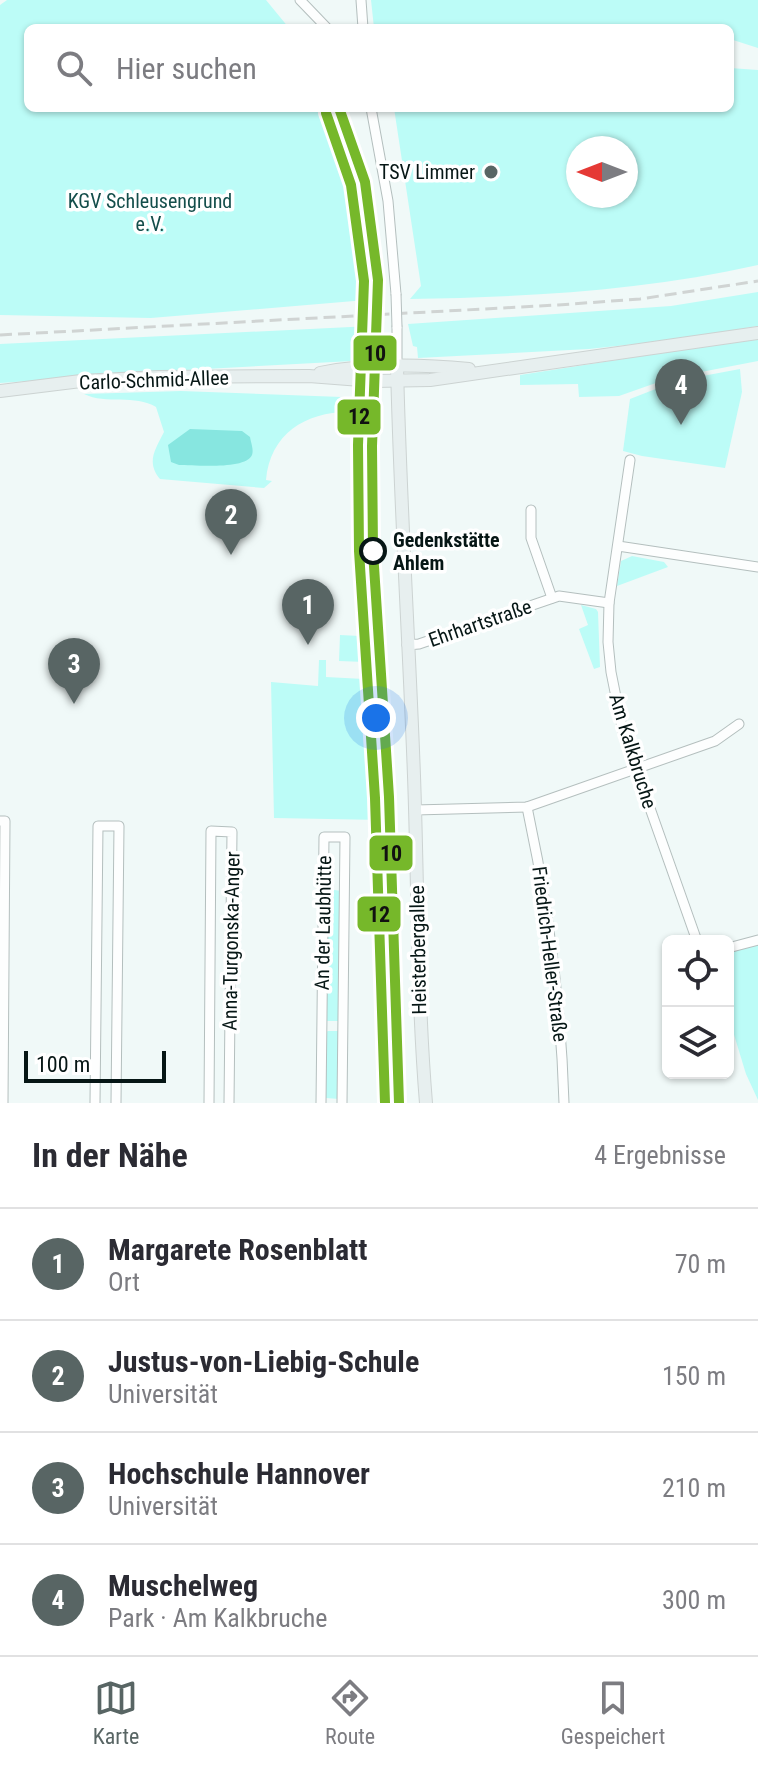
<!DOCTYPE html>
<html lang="de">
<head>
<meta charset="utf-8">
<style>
  body { margin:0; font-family:"Roboto Condensed",sans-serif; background:#f7f7f7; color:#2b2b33 }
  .controls { position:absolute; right:24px; bottom:24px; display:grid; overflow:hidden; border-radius:12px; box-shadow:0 2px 6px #0004 }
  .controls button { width:72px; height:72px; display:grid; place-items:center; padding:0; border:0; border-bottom:2px solid #e1e1e2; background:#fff; color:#2b2b33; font:40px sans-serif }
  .compass { position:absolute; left:566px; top:136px; width:72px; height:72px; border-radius:50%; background:#fff; box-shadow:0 2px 6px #0004; rotate:270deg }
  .scale { position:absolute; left:24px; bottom:20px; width:142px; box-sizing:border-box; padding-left:8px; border:4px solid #061615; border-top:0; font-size:22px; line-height:28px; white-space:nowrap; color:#061615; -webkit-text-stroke:6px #fff; paint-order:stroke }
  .you { position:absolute; left:376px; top:718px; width:28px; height:28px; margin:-20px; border:6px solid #fff; border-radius:50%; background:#1a73e8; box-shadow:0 0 0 12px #1a73e833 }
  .badge { display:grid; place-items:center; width:52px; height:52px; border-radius:50%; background:#586564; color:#fff; font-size:26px; font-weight:700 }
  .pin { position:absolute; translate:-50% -66px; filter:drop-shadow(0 2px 4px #0008) }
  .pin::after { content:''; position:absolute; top:42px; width:28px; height:24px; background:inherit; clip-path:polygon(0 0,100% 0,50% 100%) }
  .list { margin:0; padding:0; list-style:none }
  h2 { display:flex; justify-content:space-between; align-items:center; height:104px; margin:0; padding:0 32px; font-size:34px }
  h2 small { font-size:26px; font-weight:400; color:#7c7c81 }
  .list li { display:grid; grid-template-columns:52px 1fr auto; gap:24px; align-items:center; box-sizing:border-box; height:112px; padding:0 32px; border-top:2px solid #e1e1e2 }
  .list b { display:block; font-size:30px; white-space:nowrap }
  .list p { margin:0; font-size:26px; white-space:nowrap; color:#7c7c81 }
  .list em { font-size:26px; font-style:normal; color:#7c7c81 }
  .icon { flex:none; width:44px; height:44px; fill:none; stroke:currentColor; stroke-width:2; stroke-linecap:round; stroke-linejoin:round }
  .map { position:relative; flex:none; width:758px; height:1103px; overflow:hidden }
  .search { position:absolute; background:#fff; box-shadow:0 2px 6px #0004; left:24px; right:24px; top:24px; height:88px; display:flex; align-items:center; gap:20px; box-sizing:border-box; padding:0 28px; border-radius:12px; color:#7c7c81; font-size:30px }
  .sheet { height:552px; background:#fff }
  nav { display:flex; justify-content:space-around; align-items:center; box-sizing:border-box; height:112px; border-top:2px solid #e1e1e2; background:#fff; font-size:22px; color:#7c7c81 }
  nav a { display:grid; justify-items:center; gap:4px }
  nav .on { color:#586564 }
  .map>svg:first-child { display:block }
  .green { fill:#bcfcf7; fill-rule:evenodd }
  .water { fill:#87e6e0 }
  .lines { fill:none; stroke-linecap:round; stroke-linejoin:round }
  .minor-casing { stroke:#b4bfbe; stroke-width:11 }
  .major-casing { stroke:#ccd3d2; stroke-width:14 }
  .minor { stroke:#fdfefe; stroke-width:9 }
  .major { stroke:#e7efef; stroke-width:12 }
  .rail { stroke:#d0d4d3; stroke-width:3; stroke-dasharray:12 6; stroke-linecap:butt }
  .minor-bridge-casing { stroke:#b4bfbe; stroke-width:11; stroke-linecap:butt }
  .minor-bridge { stroke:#fdfefe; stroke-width:9 }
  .tram-1-casing { stroke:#fff; stroke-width:16 }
  .tram-2-casing { stroke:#fff; stroke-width:16 }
  .tram-1 { stroke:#76b82a; stroke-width:10 }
  .tram-2 { stroke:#76b82a; stroke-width:10 }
  .poi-dot { fill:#586564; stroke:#fff; stroke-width:3 }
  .stop-dot { fill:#fff; stroke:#061615; stroke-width:4 }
  .labels { text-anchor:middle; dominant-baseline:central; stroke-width:7; stroke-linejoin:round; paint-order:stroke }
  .poi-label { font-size:20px; fill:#061615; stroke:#fff; text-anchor:end }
  .park-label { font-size:20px; fill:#144e4b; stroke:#fff }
  .street-label { font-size:20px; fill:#061615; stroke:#fff }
  .stop-label { font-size:20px; font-weight:bold; fill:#061615; stroke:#fff; text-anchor:start }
  .line-badge { stroke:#fff; stroke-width:3 }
  .pale-badge-label { font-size:22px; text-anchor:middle; font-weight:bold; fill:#111 }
</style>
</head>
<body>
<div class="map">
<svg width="758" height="1103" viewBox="0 0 758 1103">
  <rect width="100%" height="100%" fill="#f0f9f8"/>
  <g class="green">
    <polygon points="7,0 266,0 289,28 28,28 28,108 319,108 338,164 351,161 363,236 366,300 151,318 0,315 0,5"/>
    <polygon points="371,0 758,0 758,48 730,39 730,28 374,28"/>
    <path d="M730 68 758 70V265C643 291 527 297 410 299L421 286 394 108H730ZM578 148H626V196H578Z"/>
    <polygon points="758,292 758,326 672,340 589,349 418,358 417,347 413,346 408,324 671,306"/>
    <polygon points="371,326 371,360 168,371 0,383 0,344"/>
    <polygon points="758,338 758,361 670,378 619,396 579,397 578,384 520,385 520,375"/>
    <polygon points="740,369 742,392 725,468 642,456 623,451 630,399 676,381"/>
    <path d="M181 391 369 398V404H359L351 412C307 411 270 433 266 480L272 481 264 488 160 479C146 462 155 450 164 432L156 407C135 394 106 405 84 394Z"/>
    <polygon points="632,556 664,562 668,567 617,586 621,561"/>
    <polygon points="581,605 596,609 598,612 600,667 594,669 579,629 588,625"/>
    <polygon points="361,627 374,627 380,690 370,690 369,705 377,706 382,820 274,818 271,682 318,686 319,660 326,660 326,677 364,679 365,662 339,661 340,635 360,636"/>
    <polygon points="329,889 341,891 340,1021 325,1021 327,892"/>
    <polygon points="758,943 758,1100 746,1074 728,1015 728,950"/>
    <polygon points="328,1031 339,1031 339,1099 326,1098 325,1095 325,1033"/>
  </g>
  <path class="water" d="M190 429 242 431 250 437C251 443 254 450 252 455 246 470 194 465 179 465L171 462 168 445Z"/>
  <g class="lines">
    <defs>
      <g id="minor">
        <polyline points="300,0 327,28"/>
        <polyline points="361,0 363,28"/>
        <polyline points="371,108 388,201 396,294"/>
        <polyline points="397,327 397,365"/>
        <polyline points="630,460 609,603 608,642 611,672 623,732 697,941"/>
        <polyline points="531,510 531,538 552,598"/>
        <polyline points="618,546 758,567"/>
        <polyline points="407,645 419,644 559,596 609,603"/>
        <path d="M527 807C548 904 561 1003 564 1103"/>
        <polyline points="415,810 527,807 715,741 739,724"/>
        <polyline points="0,821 5,821 3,1103"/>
        <polyline points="728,948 758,940"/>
        <polyline points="95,1103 98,826 119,826 116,1103"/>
        <polyline points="209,1103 211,831 232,832 229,1103"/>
        <polyline points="321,1103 324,837 345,837 342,1103"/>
      </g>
      <g id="major">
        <path d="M397 365C400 502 409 639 414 776 418 885 417 994 426 1103"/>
        <path d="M320 373C369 363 418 364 469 369"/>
        <polyline points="0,391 81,381 159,377 309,376 374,381 430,380 758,333"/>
      </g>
    </defs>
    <use href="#minor" class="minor-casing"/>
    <use href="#major" class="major-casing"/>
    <use href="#minor" class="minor"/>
    <use href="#major" class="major"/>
    <polyline class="rail" points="0,335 558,305 640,299 758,281"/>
    <defs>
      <polyline id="minor-bridge" points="396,294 397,327"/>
    </defs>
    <use href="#minor-bridge" class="minor-bridge-casing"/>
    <use href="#minor-bridge" class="minor-bridge"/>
    <defs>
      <polyline id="tram-1" points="339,108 365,182 378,280 372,446 373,551 389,797 399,1103"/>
      <polyline id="tram-2" points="326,113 351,185 364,281 358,445 359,551 375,798 385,1103"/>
    </defs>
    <use href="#tram-1" class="tram-1-casing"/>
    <use href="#tram-2" class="tram-2-casing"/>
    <use href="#tram-1" class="tram-1"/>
    <use href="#tram-2" class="tram-2"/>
  </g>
  <circle class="poi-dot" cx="491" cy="172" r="8"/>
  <circle class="stop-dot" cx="373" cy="551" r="12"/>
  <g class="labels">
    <g class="poi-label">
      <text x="475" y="172">TSV Limmer</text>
    </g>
    <g class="park-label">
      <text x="150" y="201">KGV Schleusengrund<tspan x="150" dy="23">e.V.</tspan></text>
    </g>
    <g class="street-label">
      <text transform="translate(154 380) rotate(-2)">Carlo-Schmid-Allee</text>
      <text transform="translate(480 623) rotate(-19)">Ehrhartstraße</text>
      <text transform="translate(633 751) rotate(73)">Am Kalkbruche</text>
      <text transform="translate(323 923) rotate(-89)">An der Laubhütte</text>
      <text transform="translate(231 941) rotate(-89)">Anna-Turgonska-Anger</text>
      <text transform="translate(418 950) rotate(-91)">Heisterbergallee</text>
      <text transform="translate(550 954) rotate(83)">Friedrich-Heller-Straße</text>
    </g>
    <g class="stop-label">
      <text x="393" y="540">Gedenkstätte<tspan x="393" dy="23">Ahlem</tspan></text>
    </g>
  </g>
  <g class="line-badge">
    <rect x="352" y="334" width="46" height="38" rx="8" fill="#76b82a"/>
    <rect x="336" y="398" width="46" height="38" rx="8" fill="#76b82a"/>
    <rect x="368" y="834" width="46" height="38" rx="8" fill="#76b82a"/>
    <rect x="356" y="895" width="46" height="38" rx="8" fill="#76b82a"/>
  </g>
  <g class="pale-badge-label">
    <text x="375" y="361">10</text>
    <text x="359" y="424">12</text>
    <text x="391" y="861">10</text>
    <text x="379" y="922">12</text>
  </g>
</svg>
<div class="controls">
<button><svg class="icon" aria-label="locate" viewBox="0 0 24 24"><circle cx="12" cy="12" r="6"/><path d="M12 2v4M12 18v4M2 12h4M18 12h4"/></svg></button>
<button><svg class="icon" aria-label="layers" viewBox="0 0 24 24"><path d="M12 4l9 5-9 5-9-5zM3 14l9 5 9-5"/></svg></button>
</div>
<svg class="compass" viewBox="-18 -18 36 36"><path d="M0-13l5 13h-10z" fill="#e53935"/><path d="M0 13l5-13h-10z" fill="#7c7c81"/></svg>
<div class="scale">100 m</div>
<div class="you"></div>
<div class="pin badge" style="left:308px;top:645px">1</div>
<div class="pin badge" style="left:231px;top:555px">2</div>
<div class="pin badge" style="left:74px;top:704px">3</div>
<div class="pin badge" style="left:681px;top:425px">4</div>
<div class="search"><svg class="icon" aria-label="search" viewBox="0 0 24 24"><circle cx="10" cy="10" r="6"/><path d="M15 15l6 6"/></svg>Hier suchen</div>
</div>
<section class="sheet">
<h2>In der Nähe<small>4 Ergebnisse</small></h2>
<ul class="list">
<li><span class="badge">1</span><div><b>Margarete Rosenblatt</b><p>Ort</p></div><em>70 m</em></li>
<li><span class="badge">2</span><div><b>Justus-von-Liebig-Schule</b><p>Universität</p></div><em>150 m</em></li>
<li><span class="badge">3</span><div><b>Hochschule Hannover</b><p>Universität</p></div><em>210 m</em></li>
<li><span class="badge">4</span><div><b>Muschelweg</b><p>Park · Am Kalkbruche</p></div><em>300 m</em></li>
</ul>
</section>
<nav>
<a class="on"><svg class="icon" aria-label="map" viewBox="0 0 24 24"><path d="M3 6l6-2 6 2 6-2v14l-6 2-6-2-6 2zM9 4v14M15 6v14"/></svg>Karte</a>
<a><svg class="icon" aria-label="directions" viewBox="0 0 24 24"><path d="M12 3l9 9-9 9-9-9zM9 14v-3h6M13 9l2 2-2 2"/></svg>Route</a>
<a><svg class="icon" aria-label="saved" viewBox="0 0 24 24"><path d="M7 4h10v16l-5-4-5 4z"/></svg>Gespeichert</a>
</nav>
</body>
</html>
